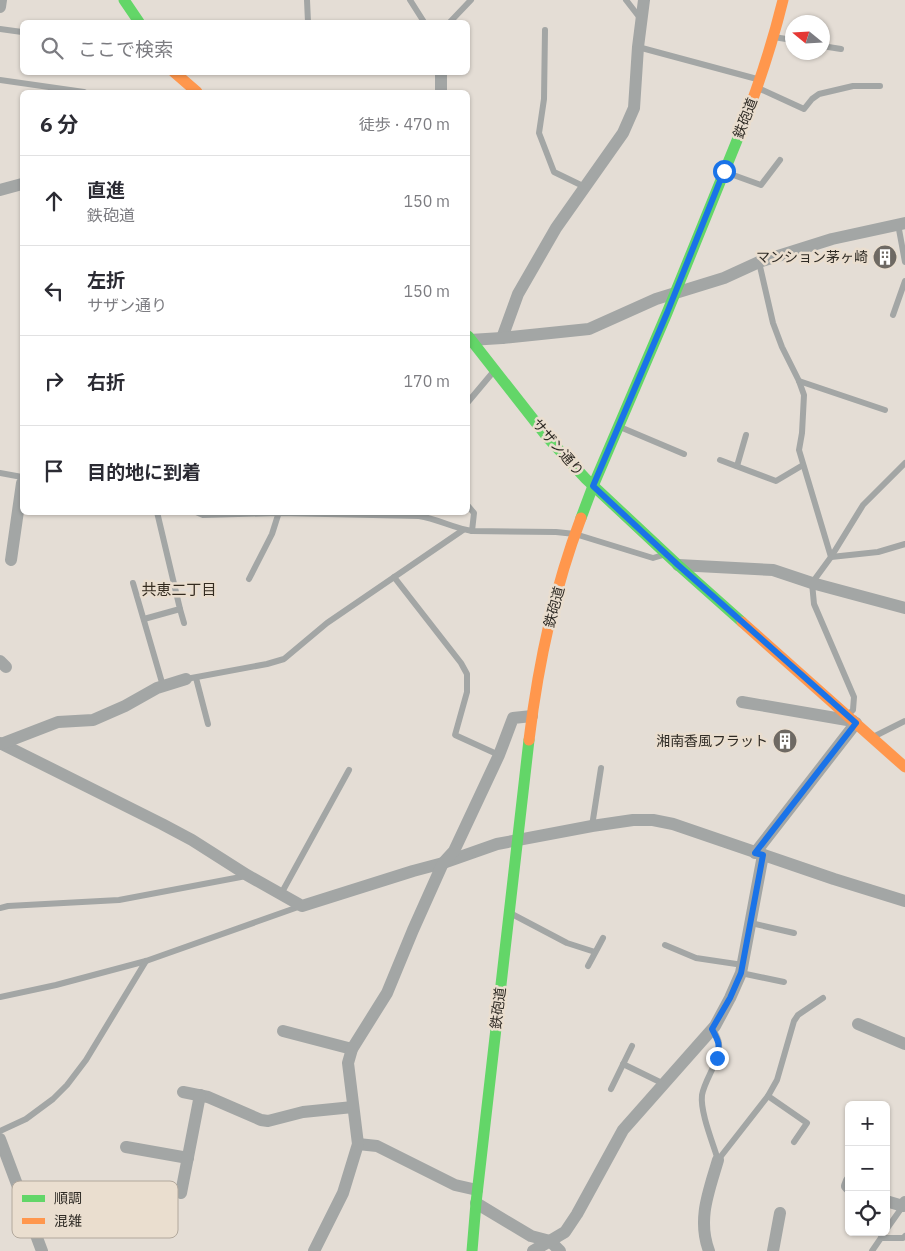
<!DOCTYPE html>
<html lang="ja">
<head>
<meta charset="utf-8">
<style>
  body { margin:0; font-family:"IBM Plex Sans","Noto Sans JP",sans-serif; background:#f2f2f3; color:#2b2b33 }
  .controls { position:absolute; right:15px; bottom:15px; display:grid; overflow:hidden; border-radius:8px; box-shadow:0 1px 4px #0004 }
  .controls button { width:45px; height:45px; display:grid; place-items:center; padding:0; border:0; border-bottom:1px solid #e1e1e2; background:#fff; color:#2b2b33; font:25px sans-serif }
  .compass { position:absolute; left:785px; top:15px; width:45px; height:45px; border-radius:50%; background:#fff; box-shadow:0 1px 4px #0004; rotate:288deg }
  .stop { position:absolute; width:15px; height:15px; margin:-11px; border:4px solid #1a73e8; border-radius:50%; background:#fff }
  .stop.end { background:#1a73e8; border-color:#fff; box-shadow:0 1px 5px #0008 }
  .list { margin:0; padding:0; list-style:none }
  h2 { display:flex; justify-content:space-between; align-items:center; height:65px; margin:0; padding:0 20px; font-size:21px }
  h2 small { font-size:16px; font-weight:400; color:#7c7c81 }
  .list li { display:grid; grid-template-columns:32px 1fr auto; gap:15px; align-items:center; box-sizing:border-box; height:90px; padding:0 20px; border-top:1px solid #e1e1e2 }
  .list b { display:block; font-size:19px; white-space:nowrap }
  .list p { margin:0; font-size:16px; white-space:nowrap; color:#7c7c81 }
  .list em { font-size:16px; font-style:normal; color:#7c7c81 }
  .icon { flex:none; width:28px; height:28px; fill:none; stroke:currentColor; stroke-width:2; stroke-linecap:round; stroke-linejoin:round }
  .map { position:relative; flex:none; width:905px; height:1251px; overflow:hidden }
  .search { position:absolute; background:#fff; box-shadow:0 1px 4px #0004; left:20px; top:20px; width:450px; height:55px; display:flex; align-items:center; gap:12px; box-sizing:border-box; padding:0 18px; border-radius:8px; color:#7c7c81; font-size:19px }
  .panel { position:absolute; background:#fff; box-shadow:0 1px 4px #0004; left:20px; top:90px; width:450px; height:425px; border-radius:8px }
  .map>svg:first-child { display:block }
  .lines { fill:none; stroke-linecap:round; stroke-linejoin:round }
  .lane { stroke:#a3a6a5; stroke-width:6 }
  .street { stroke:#a3a6a5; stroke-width:12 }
  .fast { stroke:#63d668; stroke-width:11 }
  .slow { stroke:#ff974d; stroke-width:11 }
  .route { stroke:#1a73e8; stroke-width:6 }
  .labels { text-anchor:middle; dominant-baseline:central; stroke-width:5; stroke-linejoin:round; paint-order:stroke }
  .street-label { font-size:14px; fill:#2f2b25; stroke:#eadecf }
  .poi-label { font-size:14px; fill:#2f2b25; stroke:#eadecf; text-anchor:end }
  .neighbourhood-label { font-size:15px; fill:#342b1f; stroke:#eadecf }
  .key { fill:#eadecf; stroke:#b2a89c; stroke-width:1 }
  .key-label { font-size:14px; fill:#2f2b25 }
</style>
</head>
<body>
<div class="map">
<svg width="905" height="1251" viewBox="0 0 905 1251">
  <rect width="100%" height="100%" fill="#e4ddd5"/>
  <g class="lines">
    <g class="lane">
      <polyline points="307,0 308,22"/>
      <polyline points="410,0 424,22"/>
      <polyline points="626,0 640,18"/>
      <polyline points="450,22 471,0"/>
      <polyline points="0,29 22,32"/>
      <polyline points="545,30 544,99 539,133 554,172 585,187"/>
      <polyline points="774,37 792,40"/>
      <polyline points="822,46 841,49"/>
      <polyline points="638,47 757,79"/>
      <polyline points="0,80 84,92"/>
      <polyline points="758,88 804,109 812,99 819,94 853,86 880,86"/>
      <polyline points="725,172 761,185 780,160"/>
      <polyline points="898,224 905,262"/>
      <polyline points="759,262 773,323 782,347 799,381 804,395 802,433 799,450 831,557 878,552 905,544"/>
      <polyline points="893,315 905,281"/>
      <polyline points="799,381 885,410"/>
      <polyline points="468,402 494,371"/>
      <polyline points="620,427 684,454"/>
      <polyline points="720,460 776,481 803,465"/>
      <polyline points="737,466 746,435"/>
      <polyline points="0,473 22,477"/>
      <polyline points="468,506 474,513 472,531"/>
      <path d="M196 512 203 515 279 513 419 516C438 519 453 528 472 531L556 532 575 534 653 558 663 555"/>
      <polyline points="394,577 461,663 467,674 467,692 455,735 499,755"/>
      <polyline points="249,579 272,534 279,512"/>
      <polyline points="133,583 163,686"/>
      <polyline points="180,609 184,623"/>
      <polyline points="144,619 180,609 157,512"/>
      <polyline points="196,678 208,724"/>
      <polyline points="186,679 267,664 284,659 327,623 463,530"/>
      <polyline points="848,715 853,710 854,697 814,604 812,583 831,557 863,505 905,463"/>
      <polyline points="873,737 905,721"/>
      <polyline points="592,826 601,768"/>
      <polyline points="281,894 349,770"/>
      <polyline points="0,908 8,906 119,900 246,876"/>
      <polyline points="510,913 567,943 595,952"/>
      <polyline points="751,923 794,933"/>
      <polyline points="665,945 696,958 743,965"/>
      <polyline points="588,966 603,938"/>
      <polyline points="741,973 784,982"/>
      <polyline points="0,997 56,985 146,961 301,906"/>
      <path d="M713 1029C715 1033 718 1038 719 1043 721 1060 705 1078 702 1095 700 1112 713 1143 718 1160"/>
      <polyline points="623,1064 664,1084"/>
      <polyline points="611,1089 632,1046"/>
      <polyline points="768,1096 807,1123 794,1142"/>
      <polyline points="0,1131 26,1119 53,1099 67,1085 86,1060 146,961"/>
      <polyline points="718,1160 768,1096 777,1080 794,1021 798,1015 823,998"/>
      <polyline points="886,1230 903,1206"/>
      <polyline points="881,1238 903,1238 905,1236"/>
      <polyline points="872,1251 883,1235"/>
    </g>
    <g class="street">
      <polyline points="0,7 1,0"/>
      <polyline points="441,92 441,72"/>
      <polyline points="0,190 22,184"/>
      <polyline points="502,338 518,294 556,228 623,133 634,108 638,47 644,0"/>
      <polyline points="470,340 502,338 589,329 656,299 724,278 759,262 832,239 905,223"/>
      <polyline points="11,560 22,483"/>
      <polyline points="678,565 773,570 812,583 905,608"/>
      <polyline points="0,661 6,667"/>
      <polyline points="742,702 853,721"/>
      <polyline points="0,743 162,824 192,840 247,875 302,906 413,871 443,863 497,844 592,826 633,820 653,820 673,824 834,879 905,901"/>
      <polyline points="1,744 58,722 93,720 125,706 157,688 186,679"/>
      <polyline points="755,853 856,723"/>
      <polyline points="858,1024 905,1044"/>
      <polyline points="283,1031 352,1049"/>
      <polyline points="183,1092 208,1097 261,1120 268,1121 303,1112 353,1107"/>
      <polyline points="0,1139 42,1251"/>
      <polyline points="358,1144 377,1146 455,1185 477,1190"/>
      <polyline points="126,1147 188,1158"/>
      <polyline points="849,1181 847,1186 849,1188"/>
      <polyline points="181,1193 200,1095"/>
      <polyline points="886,1201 903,1206 905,1202"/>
      <polyline points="476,1203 531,1236 550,1241 560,1251"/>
      <polyline points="314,1251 343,1193 358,1144 348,1063 352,1049 387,993 413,930 443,863 454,851 499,755 513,718 532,716"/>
      <polyline points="533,1251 565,1232 577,1214 623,1130 715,1026 730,998 741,973 763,855"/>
      <path d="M709 1251C697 1219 709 1191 718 1160"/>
      <polyline points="773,1251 780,1213"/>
    </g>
    <g class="fast">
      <polyline points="124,0 139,22"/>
      <polyline points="468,336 548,438 586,479 678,565 742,622"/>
      <polyline points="581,518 593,486 667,313 740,133"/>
      <polyline points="472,1251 476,1203 529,740"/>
    </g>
    <g class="slow">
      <polyline points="174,72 197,92"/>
      <path d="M740 133C757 90 772 45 783 0"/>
      <polyline points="742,622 905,767"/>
      <path d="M529 740C538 665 554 589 581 518"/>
    </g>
  </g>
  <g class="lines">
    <path class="route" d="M717 1058C720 1044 719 1042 712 1029L730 998 741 973 763 855 755 853 856 723 678 565 593 486 667 313 724 171"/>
  </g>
  <defs>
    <symbol id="building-disc" viewBox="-11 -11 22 22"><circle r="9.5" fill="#6e6963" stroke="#eadecf"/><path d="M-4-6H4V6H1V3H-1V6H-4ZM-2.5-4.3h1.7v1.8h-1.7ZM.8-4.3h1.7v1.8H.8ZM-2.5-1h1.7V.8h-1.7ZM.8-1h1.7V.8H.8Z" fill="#fff"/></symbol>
  </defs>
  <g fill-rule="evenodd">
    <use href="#building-disc" x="871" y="243" width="28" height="28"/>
    <use href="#building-disc" x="771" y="727" width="28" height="28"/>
  </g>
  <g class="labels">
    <g class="street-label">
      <text transform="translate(745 118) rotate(-69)">鉄砲道</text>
      <text transform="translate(558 447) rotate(49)">サザン通り</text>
      <text transform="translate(554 607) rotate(-75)">鉄砲道</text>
      <text transform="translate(498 1008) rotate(-83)">鉄砲道</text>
    </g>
    <g class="poi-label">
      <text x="868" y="257">マンション茅ヶ崎</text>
      <text x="768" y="741">湘南香風フラット</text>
    </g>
    <g class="neighbourhood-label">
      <text x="179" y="589">共恵二丁目</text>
    </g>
  </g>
  <rect x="12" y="1181" width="166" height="57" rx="8" class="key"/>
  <rect x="22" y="1195" width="23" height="7" fill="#63d668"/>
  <rect x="22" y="1218" width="23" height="6" fill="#ff974d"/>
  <g class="key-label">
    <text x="54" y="1203">順調</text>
    <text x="54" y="1226">混雑</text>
  </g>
</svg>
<div class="controls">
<button>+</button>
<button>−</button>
<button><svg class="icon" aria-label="locate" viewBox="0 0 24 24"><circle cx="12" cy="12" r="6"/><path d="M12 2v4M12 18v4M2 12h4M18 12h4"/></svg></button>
</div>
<svg class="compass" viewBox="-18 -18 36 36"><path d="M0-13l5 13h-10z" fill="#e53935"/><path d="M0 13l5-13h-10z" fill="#7c7c81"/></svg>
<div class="stop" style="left:724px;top:171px"></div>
<div class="stop end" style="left:717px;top:1058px"></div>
<div class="search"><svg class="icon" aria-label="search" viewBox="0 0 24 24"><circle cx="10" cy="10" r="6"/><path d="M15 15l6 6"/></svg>ここで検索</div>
<section class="panel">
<h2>6 分<small>徒歩 · 470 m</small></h2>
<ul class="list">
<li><svg class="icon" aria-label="ahead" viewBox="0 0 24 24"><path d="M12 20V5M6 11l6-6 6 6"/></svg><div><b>直進</b><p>鉄砲道</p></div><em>150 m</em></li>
<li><svg class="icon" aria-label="left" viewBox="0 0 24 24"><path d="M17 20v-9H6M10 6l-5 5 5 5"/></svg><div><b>左折</b><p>サザン通り</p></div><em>150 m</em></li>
<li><svg class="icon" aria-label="right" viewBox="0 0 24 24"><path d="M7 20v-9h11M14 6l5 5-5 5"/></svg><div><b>右折</b></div><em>170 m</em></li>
<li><svg class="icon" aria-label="arrive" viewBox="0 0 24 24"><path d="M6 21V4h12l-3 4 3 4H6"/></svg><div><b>目的地に到着</b></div></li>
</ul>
</section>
</div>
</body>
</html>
